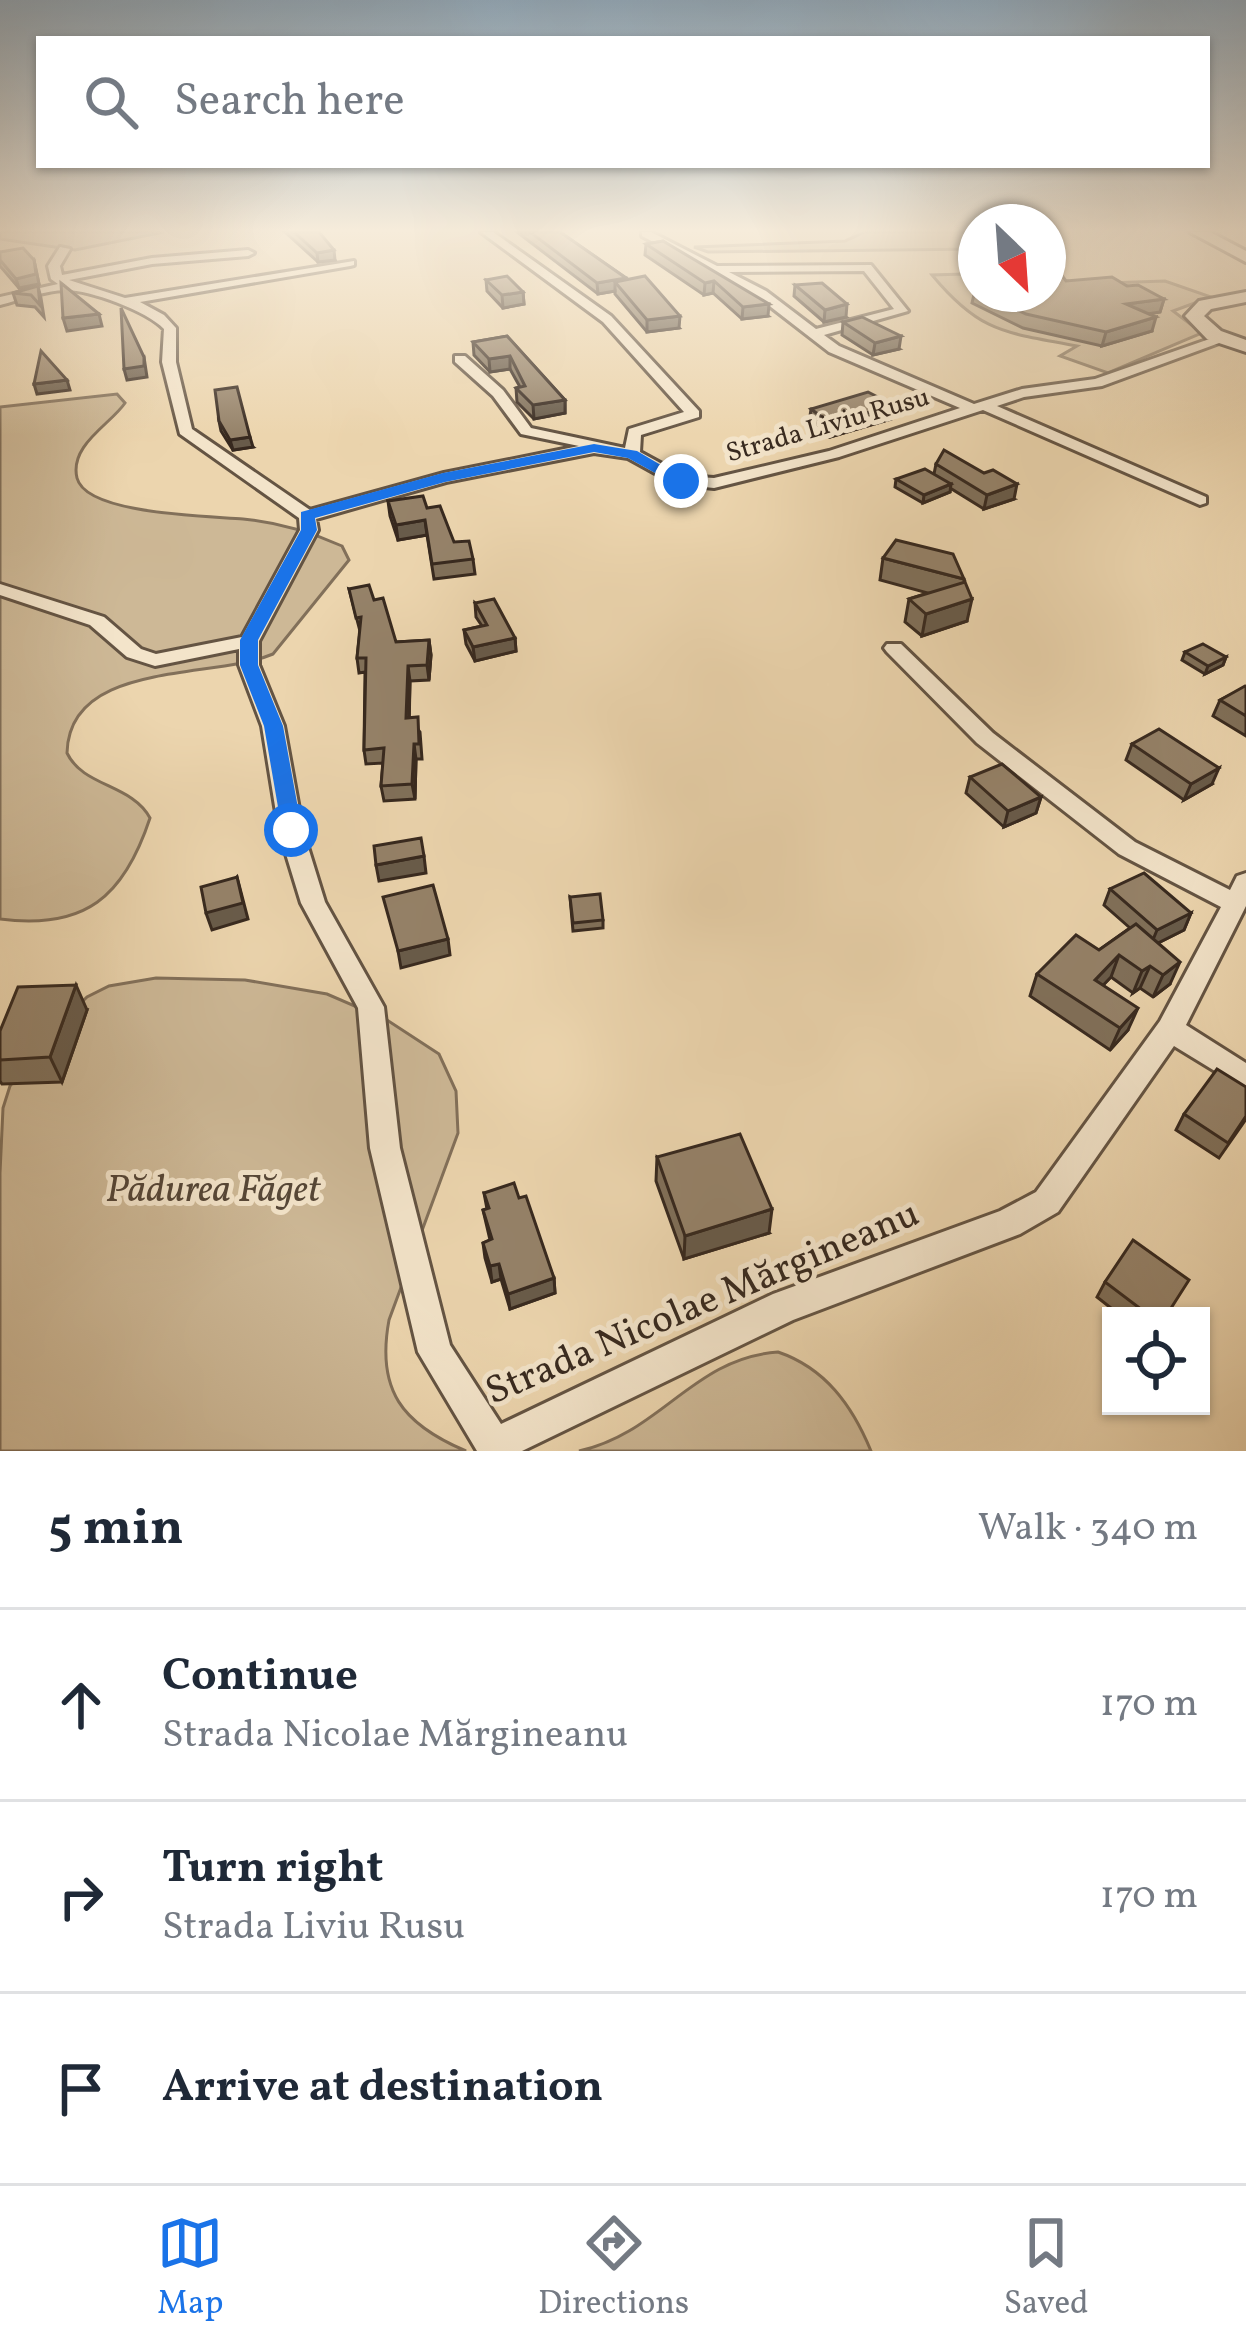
<!DOCTYPE html>
<html lang="en">
<head>
<meta charset="utf-8">
<style>
  body { margin:0; font-family:Vollkorn,serif; background:#f2f2f3; color:#1f2937 }
  .controls { position:absolute; right:36px; bottom:36px; display:grid; overflow:hidden; border-radius:0px; box-shadow:0 3px 9px #0004 }
  .controls button { width:108px; height:108px; display:grid; place-items:center; padding:0; border:0; border-bottom:3px solid #e0e1e3; background:#fff; color:#1f2937; font:60px sans-serif }
  .compass { position:absolute; left:958px; top:204px; width:108px; height:108px; border-radius:50%; background:#fff; box-shadow:0 3px 9px #0004; rotate:155deg }
  .stop { position:absolute; width:36px; height:36px; margin:-27px; border:9px solid #1a73e8; border-radius:50%; background:#fff }
  .stop.end { background:#1a73e8; border-color:#fff; box-shadow:0 3px 12px #0008 }
  .list { margin:0; padding:0; list-style:none }
  h2 { display:flex; justify-content:space-between; align-items:center; height:156px; margin:0; padding:0 48px; font-size:51px }
  h2 small { font-size:39px; font-weight:400; color:#747a83 }
  .list li { display:grid; grid-template-columns:78px 1fr auto; gap:36px; align-items:center; box-sizing:border-box; height:192px; padding:0 48px; border-top:3px solid #e0e1e3 }
  .list b { display:block; font-size:45px; white-space:nowrap }
  .list p { margin:0; font-size:39px; white-space:nowrap; color:#747a83 }
  .list em { font-size:39px; font-style:normal; color:#747a83 }
  .icon { flex:none; width:66px; height:66px; fill:none; stroke:currentColor; stroke-width:2; stroke-linecap:round; stroke-linejoin:round }
  .map { position:relative; flex:none; width:1246px; height:1451px; overflow:hidden }
  .search { position:absolute; background:#fff; box-shadow:0 3px 9px #0004; left:36px; right:36px; top:36px; height:132px; display:flex; align-items:center; gap:30px; box-sizing:border-box; padding:0 42px; border-radius:0px; color:#747a83; font-size:45px }
  .sheet { height:732px; background:#fff }
  nav { display:flex; justify-content:space-around; align-items:center; box-sizing:border-box; height:168px; border-top:3px solid #e0e1e3; background:#fff; font-size:33px; color:#747a83 }
  nav a { display:grid; justify-items:center; gap:6px }
  nav .on { color:#1a73e8 }
  .map>svg:first-child { display:block }
  .green { fill:#cdb896; stroke:#82705a; stroke-width:3 }
  .lines { fill:none; stroke-linecap:round; stroke-linejoin:round }
  .minor-casing { stroke:#645443; stroke-width:6 }
  .secondary-casing { stroke:#37291f; stroke-width:6 }
  .minor { fill:#f3e4ca; fill-rule:evenodd }
  .secondary { fill:#f3e4ca; fill-rule:evenodd }
  .wall { fill:#80705a; stroke:#37291f; stroke-width:3 }
  .shaded-wall { fill:#685b4a; stroke:#37291f; stroke-width:3 }
  .building { fill:#958269; stroke:#37291f; stroke-width:3 }
  .route { fill:#1a73e8 }
  .labels { text-anchor:middle; dominant-baseline:central; stroke-width:10; stroke-linejoin:round; paint-order:stroke }
  .far-street-label { font-size:27px; fill:#37291f; stroke:#f3e4ca }
  .near-park-label { font-size:39px; font-style:italic; fill:#554637; stroke:#f3e4ca }
  .near-street-label { font-size:39px; fill:#37291f; stroke:#f3e4ca }
</style>
</head>
<body>
<div class="map">
<svg width="1246" height="1451" viewBox="0 0 1246 1451">
  <rect width="100%" height="100%" fill="#ecd5ae"/>
  <filter id="stains"><feTurbulence type="fractalNoise" baseFrequency=".00167" numOctaves="4"/><feColorMatrix values="0 0 0 0 .2 0 0 0 0 .09 0 0 0 0 .02 0 0 0 .5 -.17"/></filter>
  <radialGradient id="worn" r=".72"><stop offset=".6" stop-color="#630" stop-opacity="0"/><stop offset="1" stop-color="#630" stop-opacity=".3"/></radialGradient>
  <g class="green">
    <polygon points="0,232 164,232 75,250 0,239"/>
    <polygon points="865,232 976,232 976,249 708,252 694,247 845,241"/>
    <path d="M964 274 976 279V294H1048V285L1165 281 1211 297 1173 311 1202 333 1108 373 1060 356 1077 346C1005 332 981 334 932 275Z"/>
    <path d="M117 394 125 403C111 424 69 445 77 478 86 515 212 516 243 519 277 522 311 532 342 546L349 560 273 654C212 680 69 660 67 753 83 787 132 784 150 818 124 897 85 930 0 919V407Z"/>
    <path d="M156 978 245 980 327 994 387 1020 439 1054 456 1091 458 1133 389 1320C376 1390 402 1424 466 1451H0V1173L3 1108 10 1086 53 1030 87 997 109 986Z"/>
    <path d="M778 1352C825 1368 852 1405 871 1451H579C661 1433 693 1358 778 1352Z"/>
  </g>
  <g class="lines">
    <defs>
      <path id="minor" d="M481 232H493L611 316 699 411V417L641 435 640 452 684 476 714 478 829 451 960 408 829 352 758 297 642 236V232H651L717 266 871 265 908 311 824 335 839 346 974 404 1022 389 1095 379 1218 336 1230 339 1102 386 1024 397 997 406 1206 497V503L1200 505 983 410 839 457 714 488 675 484 628 458 594 453 446 482 316 519 318 530 259 641V665L284 726 303 831 325 902 384 1007 400 1148 450 1345 501 1424 773 1294 1000 1211 1036 1192 1160 1021 1221 907 1119 854 977 743 887 652 884 648 887 644H901L993 733 1135 842 1230 890 1237 876 1246 873V906L1186 1025 1246 1063V1090L1174 1046 1058 1212 1020 1234 793 1320 522 1451H477L418 1352 370 1148 358 1008 301 903 279 831 262 726 239 665V649L155 666 127 657 90 625 0 595V584L104 617 141 649 156 654 242 637 300 530 299 518 180 434 162 362 164 329C147 311 90 290 66 290 45 290 20 300 0 305V297L58 284 51 279 48 266 60 247 70 249 60 266 62 275 152 258 248 250 254 253 248 256 152 264 69 280 125 298 354 261V265L350 266 140 302 164 315 176 328V362L192 429 310 510 444 473 579 446 521 434 493 396 455 362V356H465L503 390 531 428 625 448 629 429 684 412 603 322ZM864 271 894 309 816 329 766 291 729 272Z"/>
      <g id="secondary">
        <polygon points="1190,232 1210,232 1246,251 1246,262"/>
        <polygon points="1246,292 1246,302 1211,309 1204,316 1221,331 1246,340 1246,352 1207,339 1185,316 1199,301"/>
      </g>
    </defs>
    <use href="#minor" class="minor-casing"/>
    <use href="#secondary" class="secondary-casing"/>
    <use href="#minor" class="minor"/>
    <use href="#secondary" class="secondary"/>
  </g>
  <g class="wall">
    <polygon points="285,232 319,232 335,260 318,262"/>
    <polygon points="517,232 560,232 626,278 626,280 679,328 647,332 615,294 615,291 598,294"/>
    <polygon points="663,241 768,316 742,319 713,293 704,295 645,255 646,244"/>
    <polygon points="0,252 34,260 39,284 19,288 0,266"/>
    <polygon points="486,280 523,292 524,304 503,308 487,291"/>
    <polygon points="1066,281 1127,286 1164,299 1160,312 1149,314 1152,331 1102,346 1023,328 972,303 975,290 976,294 1048,294"/>
    <polygon points="795,285 846,317 824,322 794,296"/>
    <polygon points="38,286 41,298 44,317 35,307 17,305 13,293"/>
    <polygon points="843,322 899,349 873,355 842,335"/>
    <polygon points="507,336 565,400 565,413 534,419 517,402 516,388 520,387 510,369 490,372 474,355 473,342"/>
    <polygon points="893,405 891,419 830,437 809,423 811,409"/>
    <polygon points="219,421 253,447 233,450 221,431"/>
    <polygon points="936,464 1014,499 984,509 950,488 950,492 923,503 895,487 896,479 934,474"/>
    <polygon points="388,501 427,508 454,542 473,559 475,574 434,579 427,535 398,540 390,516"/>
    <polygon points="883,558 964,579 967,621 922,636 905,622 909,599 928,593 880,580"/>
    <polygon points="349,589 374,600 396,642 429,640 431,655 429,680 410,681 409,718 420,732 422,759 416,759 415,799 384,801 381,786 383,763 366,764 364,750 365,672 359,673 357,658 360,631"/>
    <polygon points="475,603 515,638 516,651 475,661 466,644 464,630 482,626 476,617"/>
    <polygon points="1185,652 1226,657 1223,665 1205,674 1182,660"/>
    <polygon points="1246,687 1246,736 1213,716 1220,700"/>
    <polygon points="1132,744 1212,784 1184,800 1126,760"/>
    <polygon points="970,777 1041,797 1036,813 1004,827 966,793"/>
    <polygon points="1110,889 1191,913 1184,930 1158,943 1170,984 1153,997 1140,988 1133,993 1111,977 1103,985 1128,1030 1110,1050 1030,996 1037,974 1099,950 1130,928 1104,905"/>
    <polygon points="570,897 603,920 603,928 573,931"/>
    <polygon points="87,1010 62,1082 2,1084 0,1081 0,1031"/>
    <polygon points="1184,1114 1246,1119 1219,1158 1176,1130"/>
    <polygon points="657,1157 769,1233 684,1259 656,1181"/>
    <polygon points="484,1193 519,1198 554,1278 555,1293 510,1309 501,1279 492,1282 485,1258 483,1243 490,1240 483,1210 487,1209"/>
    <polygon points="1105,1282 1167,1316 1121,1316 1097,1297"/>
  </g>
  <g class="shaded-wall">
    <polygon points="334,250 335,260 318,262 317,253"/>
    <polygon points="34,260 39,284 19,288 16,279"/>
    <polygon points="626,278 626,289 615,282 615,291 598,294 597,283"/>
    <polygon points="714,281 713,293 704,295 705,283"/>
    <polygon points="523,292 524,304 503,308 502,295"/>
    <polygon points="1164,299 1160,312 1122,318 1126,304"/>
    <polygon points="769,304 768,316 742,319 743,307"/>
    <polygon points="847,304 846,317 824,322 825,310"/>
    <polygon points="99,314 102,326 67,331 63,318"/>
    <polygon points="680,316 679,328 647,332 647,320"/>
    <polygon points="1156,317 1152,331 1102,346 1106,332"/>
    <polygon points="901,336 899,349 873,355 875,343"/>
    <polygon points="510,356 510,369 490,372 489,359"/>
    <polygon points="144,357 147,377 127,380 124,369"/>
    <polygon points="67,380 70,390 37,394 34,384"/>
    <polygon points="565,400 565,413 534,419 533,405"/>
    <polygon points="893,405 891,419 830,437 831,424"/>
    <polygon points="250,437 253,447 233,450 230,440"/>
    <polygon points="951,484 950,492 923,503 924,495"/>
    <polygon points="1017,484 1014,499 984,509 987,495"/>
    <polygon points="425,520 427,535 398,540 396,525"/>
    <polygon points="972,599 967,621 922,636 926,614"/>
    <polygon points="515,638 516,651 475,661 473,647"/>
    <polygon points="429,640 431,655 429,680 427,665"/>
    <polygon points="1226,657 1223,665 1205,674 1208,666"/>
    <polygon points="408,666 410,681 409,733 406,718"/>
    <polygon points="414,744 416,759 415,799 412,784"/>
    <polygon points="1219,768 1212,784 1184,800 1191,784"/>
    <polygon points="1041,797 1036,813 1004,827 1008,811"/>
    <polygon points="424,856 426,873 379,881 376,865"/>
    <polygon points="237,877 248,919 212,930 206,913"/>
    <polygon points="1191,913 1184,930 1150,947 1157,930"/>
    <polygon points="448,939 450,955 401,968 398,951"/>
    <polygon points="1119,955 1111,977 1087,1002 1095,980"/>
    <polygon points="1180,962 1170,984 1153,997 1163,975"/>
    <polygon points="1150,966 1140,988 1133,993 1142,971"/>
    <polygon points="76,985 87,1010 62,1082 50,1057"/>
    <polygon points="1138,1008 1128,1030 1110,1050 1120,1028"/>
    <polygon points="772,1209 769,1233 684,1259 685,1236"/>
    <polygon points="499,1264 501,1279 492,1282 490,1266"/>
    <polygon points="554,1278 555,1293 510,1309 508,1294"/>
  </g>
  <g class="building">
    <polygon points="294,232 319,232 334,250 317,253"/>
    <polygon points="530,232 560,232 626,278 597,283"/>
    <polygon points="663,241 769,304 743,307 714,281 705,283 646,244"/>
    <polygon points="23,248 34,260 36,274 16,279 0,260 0,252"/>
    <polygon points="1048,262 1052,262 1066,281 1112,277 1127,286 1138,285 1164,299 1126,304 1156,317 1106,332 1026,314 984,294 1048,294"/>
    <polygon points="507,276 523,292 502,295 486,280"/>
    <polygon points="645,276 680,316 647,320 615,282"/>
    <polygon points="61,283 99,314 63,318"/>
    <polygon points="822,283 847,304 825,310 795,285"/>
    <polygon points="38,286 40,305 31,295 13,293"/>
    <polygon points="121,308 144,357 144,366 124,369"/>
    <polygon points="862,317 901,336 875,343 843,322"/>
    <polygon points="507,336 565,400 533,405 516,388 525,386 510,356 489,359 473,342"/>
    <polygon points="41,351 67,380 34,384"/>
    <polygon points="237,387 250,437 230,440 219,421 215,390"/>
    <polygon points="868,392 893,405 831,424 811,409"/>
    <polygon points="944,450 984,473 993,470 1017,484 987,495 936,464"/>
    <polygon points="925,469 951,484 924,495 896,479"/>
    <polygon points="423,496 427,508 440,506 454,542 469,541 473,559 432,564 425,520 396,525 388,501"/>
    <polygon points="896,540 953,554 964,579 883,558"/>
    <polygon points="965,582 972,599 926,614 909,599"/>
    <polygon points="369,585 374,600 383,598 396,642 429,640 427,665 408,666 406,718 418,717 419,744 414,744 412,784 381,786 384,748 364,750 366,658 357,658 361,617 356,618 349,589"/>
    <polygon points="494,599 515,638 473,647 464,630 487,625 475,603"/>
    <polygon points="1203,644 1226,657 1208,666 1185,652"/>
    <polygon points="1245,686 1246,687 1246,716 1220,700"/>
    <polygon points="1159,729 1219,768 1191,784 1132,744"/>
    <polygon points="1002,764 1041,797 1008,811 970,777"/>
    <polygon points="421,838 424,856 376,865 374,846"/>
    <polygon points="1144,873 1191,913 1157,930 1110,889"/>
    <polygon points="237,877 243,903 206,913 201,887"/>
    <polygon points="433,885 448,939 398,951 383,897"/>
    <polygon points="600,894 603,920 573,923 570,897"/>
    <polygon points="1136,924 1180,962 1163,975 1150,966 1142,971 1119,955 1095,980 1138,1008 1120,1028 1037,974 1076,935 1099,950"/>
    <polygon points="76,985 50,1057 0,1060 0,1031 18,987"/>
    <polygon points="1217,1069 1246,1087 1246,1116 1228,1143 1184,1114"/>
    <polygon points="740,1134 772,1209 685,1236 657,1157"/>
    <polygon points="514,1183 519,1198 526,1196 554,1278 508,1294 499,1264 490,1266 483,1243 492,1239 483,1210 489,1208 484,1193"/>
    <polygon points="1133,1240 1189,1280 1166,1316 1150,1316 1105,1282"/>
  </g>
  <linearGradient id="sky" x2="0" y2="1"><stop stop-color="#91aabd"/><stop offset="0.53" stop-color="#f6ecdb"/><stop offset="1" stop-color="#f6ecdb" stop-opacity="0"/></linearGradient>
  <rect width="1246" height="435" fill="url(#sky)"/>
  <polygon class="route" points="594,444 637,451 688,481 675,484 628,458 594,452 445,482 315,518 317,530 258,640 258,665 283,726 302,830 299,836 283,836 264,726 240,665 240,640 301,530 301,512 443,473"/>
  <g class="labels">
    <g class="far-street-label">
      <text transform="translate(828 426) rotate(-16)">Strada Liviu Rusu</text>
    </g>
    <g class="near-park-label">
      <text x="213" y="1191">Pădurea Făget</text>
    </g>
    <g class="near-street-label">
      <text transform="translate(703 1304) rotate(-23)">Strada Nicolae Mărgineanu</text>
    </g>
  </g>
  <rect width="100%" height="100%" filter="url(#stains)"/>
  <rect width="100%" height="100%" fill="url(#worn)"/>
</svg>
<div class="controls">
<button><svg class="icon" aria-label="locate" viewBox="0 0 24 24"><circle cx="12" cy="12" r="6"/><path d="M12 2v4M12 18v4M2 12h4M18 12h4"/></svg></button>
</div>
<svg class="compass" viewBox="-18 -18 36 36"><path d="M0-13l5 13h-10z" fill="#e53935"/><path d="M0 13l5-13h-10z" fill="#747a83"/></svg>
<div class="stop" style="left:291px;top:830px"></div>
<div class="stop end" style="left:681px;top:481px"></div>
<div class="search"><svg class="icon" aria-label="search" viewBox="0 0 24 24"><circle cx="10" cy="10" r="6"/><path d="M15 15l6 6"/></svg>Search here</div>
</div>
<section class="sheet">
<h2>5 min<small>Walk · 340 m</small></h2>
<ul class="list">
<li><svg class="icon" aria-label="ahead" viewBox="0 0 24 24"><path d="M12 20V5M6 11l6-6 6 6"/></svg><div><b>Continue</b><p>Strada Nicolae Mărgineanu</p></div><em>170 m</em></li>
<li><svg class="icon" aria-label="right" viewBox="0 0 24 24"><path d="M7 20v-9h11M14 6l5 5-5 5"/></svg><div><b>Turn right</b><p>Strada Liviu Rusu</p></div><em>170 m</em></li>
<li><svg class="icon" aria-label="arrive" viewBox="0 0 24 24"><path d="M6 21V4h12l-3 4 3 4H6"/></svg><div><b>Arrive at destination</b></div></li>
</ul>
</section>
<nav>
<a class="on"><svg class="icon" aria-label="map" viewBox="0 0 24 24"><path d="M3 6l6-2 6 2 6-2v14l-6 2-6-2-6 2zM9 4v14M15 6v14"/></svg>Map</a>
<a><svg class="icon" aria-label="directions" viewBox="0 0 24 24"><path d="M12 3l9 9-9 9-9-9zM9 14v-3h6M13 9l2 2-2 2"/></svg>Directions</a>
<a><svg class="icon" aria-label="saved" viewBox="0 0 24 24"><path d="M7 4h10v16l-5-4-5 4z"/></svg>Saved</a>
</nav>
</body>
</html>
